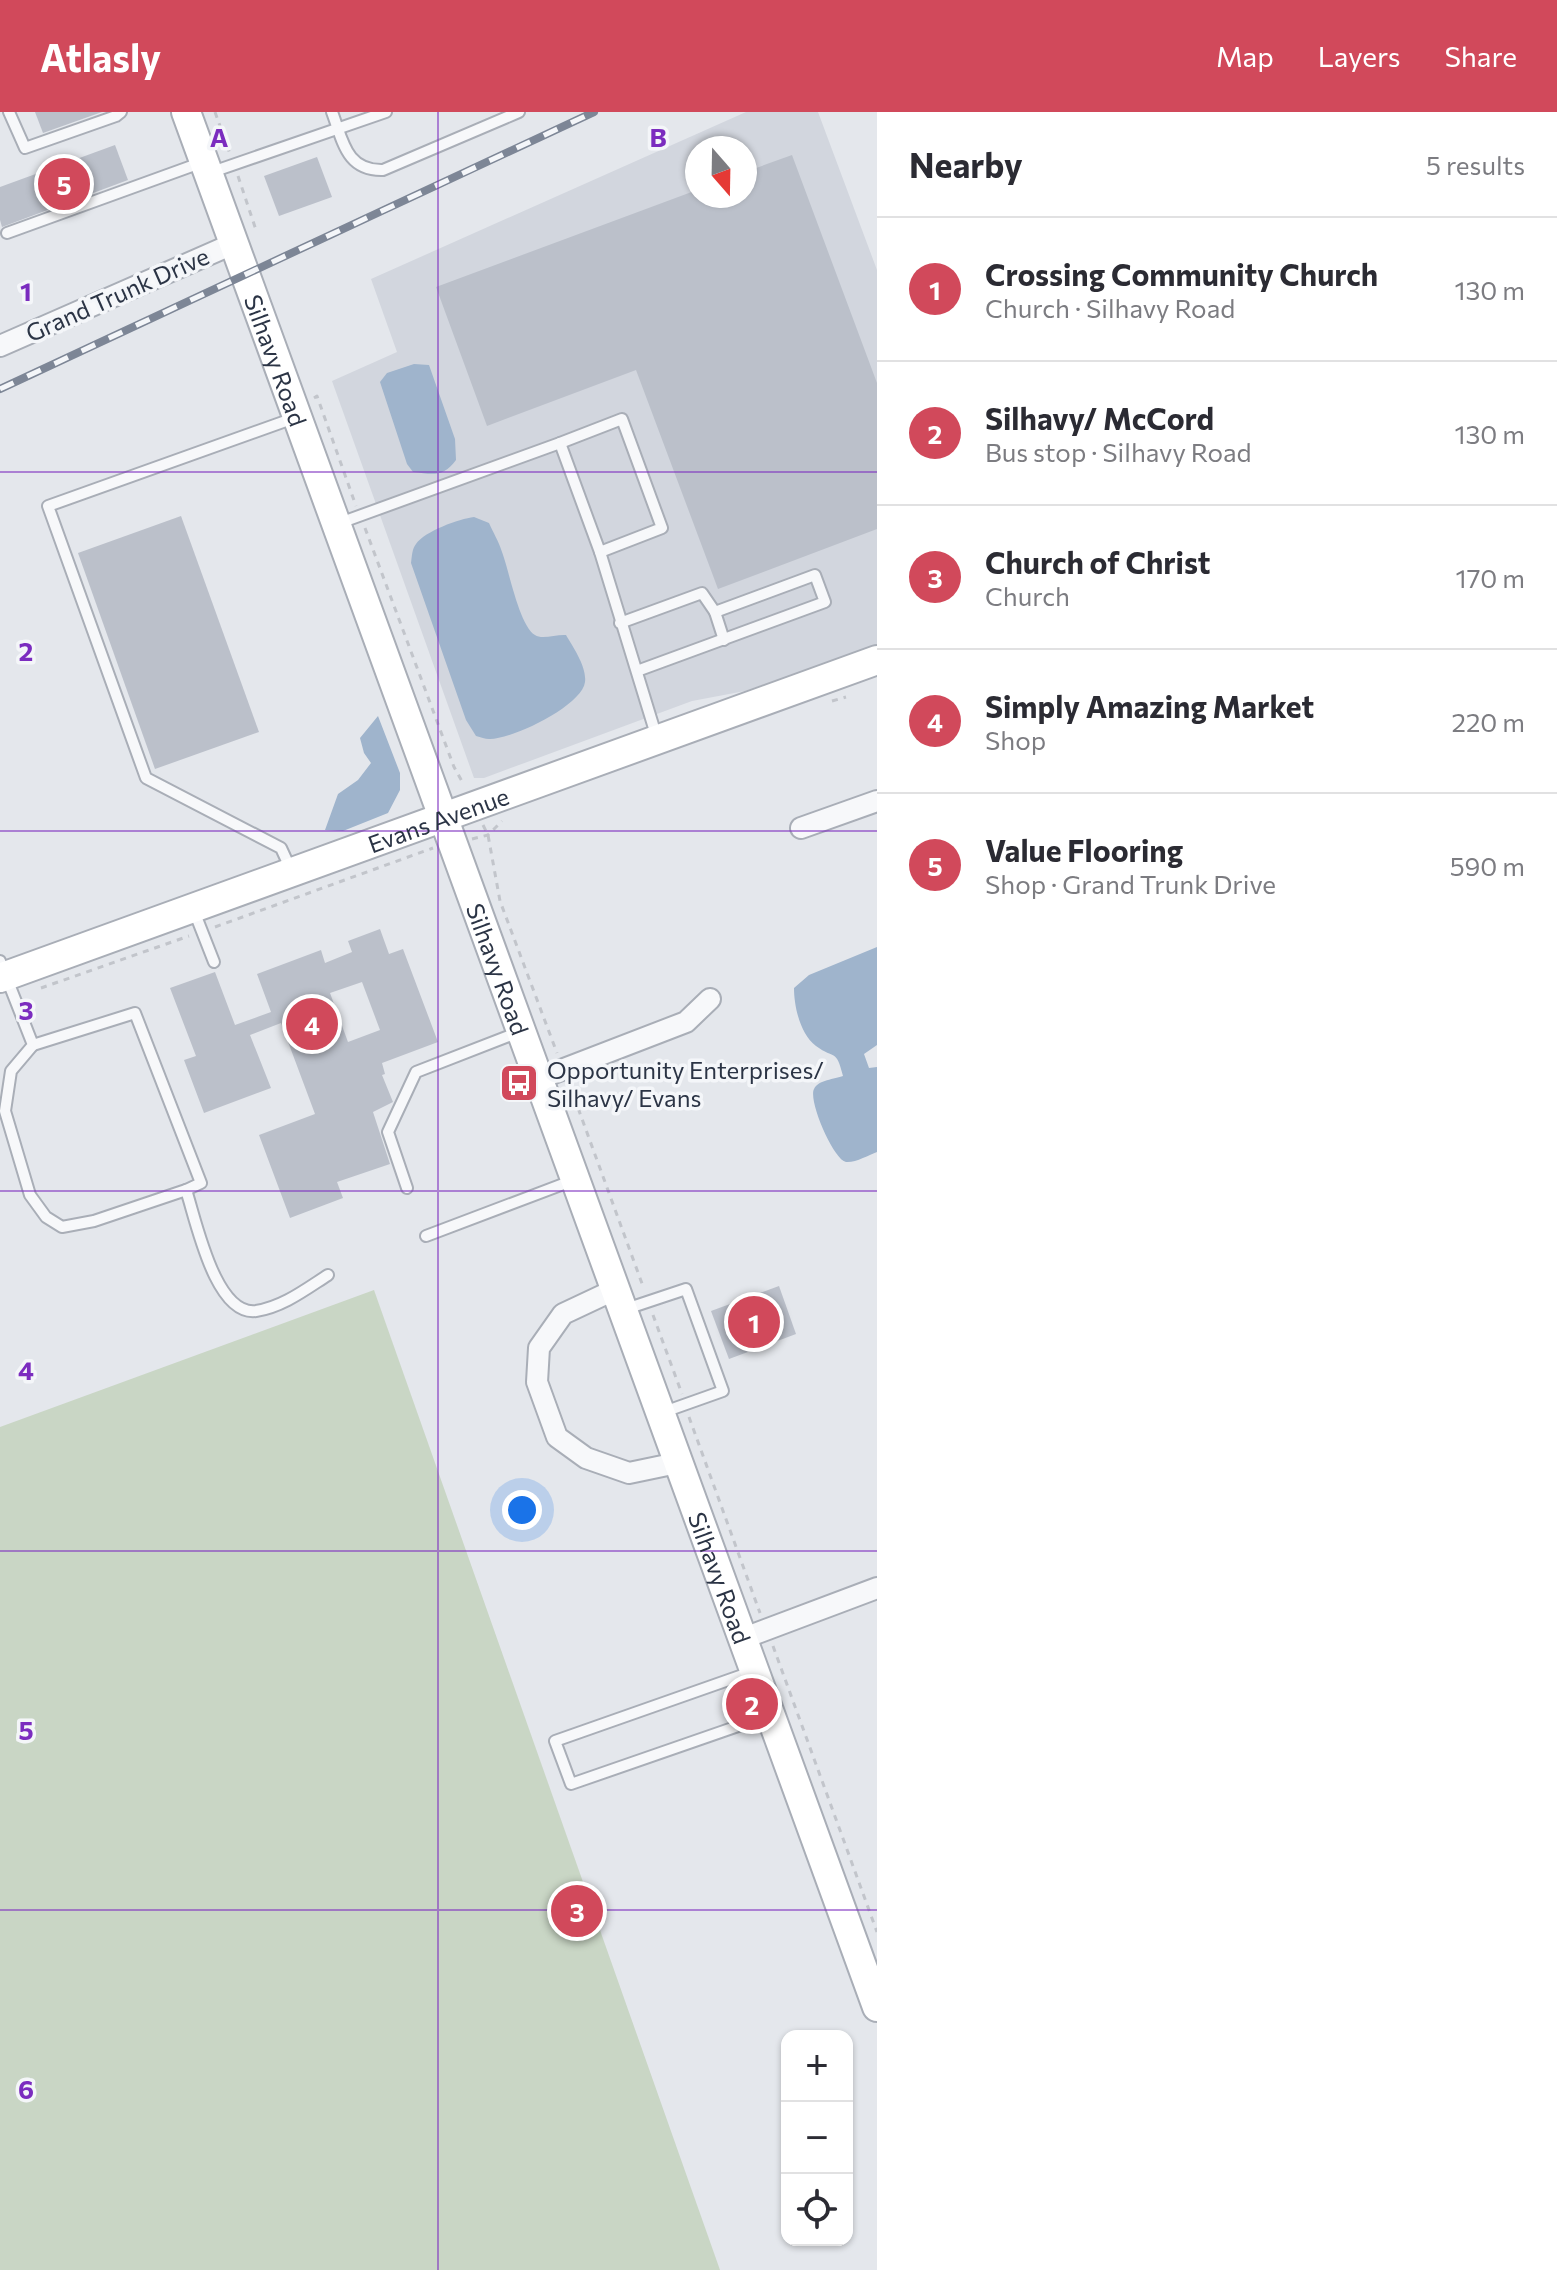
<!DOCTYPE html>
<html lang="en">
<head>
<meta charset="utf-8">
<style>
  body { margin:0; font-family:Commissioner,sans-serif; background:#f2f2f3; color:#2b2b33 }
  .controls { position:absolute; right:24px; bottom:24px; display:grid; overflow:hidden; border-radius:16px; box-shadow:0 2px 6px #0004 }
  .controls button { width:72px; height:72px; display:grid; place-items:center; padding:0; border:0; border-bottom:2px solid #e1e1e2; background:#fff; color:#2b2b33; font:40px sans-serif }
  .compass { position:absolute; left:685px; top:24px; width:72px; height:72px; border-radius:50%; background:#fff; box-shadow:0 2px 6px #0004; rotate:160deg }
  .you { position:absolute; left:522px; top:1398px; width:28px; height:28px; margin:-20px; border:6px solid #fff; border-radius:50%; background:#1a73e8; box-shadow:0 0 0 12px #1a73e833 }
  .badge { display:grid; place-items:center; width:52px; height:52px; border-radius:50%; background:#d1495b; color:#fff; font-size:26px; font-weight:700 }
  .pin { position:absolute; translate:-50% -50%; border:4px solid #fff; box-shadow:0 2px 8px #0006 }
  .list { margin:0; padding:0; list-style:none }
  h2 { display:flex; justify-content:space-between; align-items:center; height:104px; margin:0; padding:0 32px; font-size:34px }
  h2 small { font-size:26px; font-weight:400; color:#7c7c81 }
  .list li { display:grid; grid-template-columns:52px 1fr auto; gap:24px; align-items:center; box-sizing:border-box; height:144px; padding:0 32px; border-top:2px solid #e1e1e2 }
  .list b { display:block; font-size:30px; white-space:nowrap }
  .list p { margin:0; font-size:26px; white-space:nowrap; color:#7c7c81 }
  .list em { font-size:26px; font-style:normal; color:#7c7c81 }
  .icon { flex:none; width:44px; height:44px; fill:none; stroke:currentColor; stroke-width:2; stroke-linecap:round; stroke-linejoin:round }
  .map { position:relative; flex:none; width:877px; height:2158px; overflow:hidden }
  header { display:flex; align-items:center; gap:48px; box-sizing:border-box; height:112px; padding:0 40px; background:#d1495b; color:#fff }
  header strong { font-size:38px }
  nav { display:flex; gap:44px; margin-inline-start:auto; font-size:28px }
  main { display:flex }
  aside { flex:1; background:#fff }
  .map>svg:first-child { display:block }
  .built { fill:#d2d6de; fill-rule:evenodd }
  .green { fill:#c9d6c5 }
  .water { fill:#9fb4cc }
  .building { fill:#bbc0ca; fill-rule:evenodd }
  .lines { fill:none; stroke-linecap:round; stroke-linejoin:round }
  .lane-casing { stroke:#a9aeb7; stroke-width:14 }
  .street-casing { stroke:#a9aeb7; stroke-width:24 }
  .secondary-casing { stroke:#a9aeb7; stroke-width:32 }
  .path { stroke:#c2c5cb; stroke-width:3; stroke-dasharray:6 6; stroke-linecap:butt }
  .lane { stroke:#f7f8fa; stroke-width:10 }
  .street { stroke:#f7f8fa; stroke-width:20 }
  .secondary { stroke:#fff; stroke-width:28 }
  .rail-casing { stroke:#7d8696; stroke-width:8 }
  .rail { stroke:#f4f6f9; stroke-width:5; stroke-dasharray:15; stroke-linecap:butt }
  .grid { fill:none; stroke:#7b2cbf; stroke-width:2; stroke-opacity:0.55 }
  .labels { text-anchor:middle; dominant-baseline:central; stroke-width:7; stroke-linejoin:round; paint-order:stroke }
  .street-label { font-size:24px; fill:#2b3445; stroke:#f4f6f9 }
  .poi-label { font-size:24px; fill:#2b3445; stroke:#f4f6f9; text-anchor:start }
  .grid-label { font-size:26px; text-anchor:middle; font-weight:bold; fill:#7b2cbf; stroke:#f4f6f9; stroke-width:7; stroke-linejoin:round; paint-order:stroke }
</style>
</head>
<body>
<header>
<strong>Atlasly</strong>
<nav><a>Map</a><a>Layers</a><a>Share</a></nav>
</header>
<main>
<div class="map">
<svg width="877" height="2158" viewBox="0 0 877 2158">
  <rect width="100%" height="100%" fill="#e4e7ec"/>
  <path class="built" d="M746 0H818L877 158V534L745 579 692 589 484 666H474L332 269 397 240 371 167ZM697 36H745V84H697Z"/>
  <polygon class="green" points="374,1178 720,2158 0,2158 0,1315"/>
  <g class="water">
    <path d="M414 252 429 253 455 327 456 348C443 366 432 362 413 360L407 352 380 270 387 261Z"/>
    <path d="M474 405 489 411C493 420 499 430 502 440 509 458 519 513 535 523 542 528 557 522 566 523 573 535 587 555 585 570 582 594 511 628 489 627 485 627 481 625 476 624L466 608 411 451C412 444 412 437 416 432 425 419 459 407 474 405Z"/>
    <polygon points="378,604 400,661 400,678 388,701 343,719 325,718 338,682 358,668 371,651 364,641 360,626"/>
    <path d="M877 835V933L864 942 869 956 877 955V1040C869 1043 855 1051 846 1050 833 1047 808 988 814 977 818 968 835 967 843 964 836 936 835 948 816 934 800 922 794 894 794 876L809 863Z"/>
  </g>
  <g class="building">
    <polygon points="35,0 102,0 43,21"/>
    <polygon points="115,33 128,68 2,115 0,108 0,75"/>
    <polygon points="792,43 877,271 877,417 718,477 636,258 487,314 436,175 697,78 697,84 745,84 745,60"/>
    <polygon points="317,45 332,85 279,104 264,64"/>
    <polygon points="181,404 259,620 155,657 78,441"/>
    <path d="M380 817 389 842 403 837 438 930 382 951 385 962 382 963 393 990 373 1000 390 1052 337 1070 343 1086 290 1106 259 1023 315 1002 281 911 250 923 271 976 204 1001 184 948 196 944 170 876 215 860 235 913 271 900 257 862 321 838 325 851 352 840 348 829ZM362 870 380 918 348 930 330 881Z"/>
    <polygon points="779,1174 796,1222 729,1247 711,1199"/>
  </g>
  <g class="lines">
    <defs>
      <g id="lane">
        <polyline points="9,0 25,36 116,4 121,0"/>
        <path d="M332 0C343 29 346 59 383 58L519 0"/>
        <polyline points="212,60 386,0"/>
        <polyline points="7,121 203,50"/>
        <polyline points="560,331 622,307 662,416 600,440"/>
        <polyline points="337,412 560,331 600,440 657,626"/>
        <polyline points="715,500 724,528"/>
        <polyline points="620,511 702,481 715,500 815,463 825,490 637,559"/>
        <polyline points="292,760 281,736 146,666 48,394 297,305"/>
        <polyline points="194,799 214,850"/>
        <path d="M0 849 33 933 11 959 5 999 30 1083 46 1105 62 1115 94 1109 186 1078C196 1108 215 1204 256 1199 283 1195 306 1177 328 1163"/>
        <polyline points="33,933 135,901 201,1071 186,1078"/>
        <polyline points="407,1076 388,1020 416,960 519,920"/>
        <polyline points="426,1124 574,1068"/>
        <polyline points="623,1198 686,1177 723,1279 661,1301"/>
        <polyline points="754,1559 555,1629 571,1672 767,1604"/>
      </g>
      <g id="street">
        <polyline points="0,234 235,131"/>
        <polyline points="801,716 877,689"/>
        <polyline points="538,967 686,910 710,887"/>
        <polyline points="614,1178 563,1202 539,1236 537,1270 557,1325 586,1346 629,1361 677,1351"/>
        <polyline points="744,1526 877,1476"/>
      </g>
      <g id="secondary">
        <path id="s1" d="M186 0 877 1895"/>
        <path id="s2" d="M0 866 877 548"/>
      </g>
    </defs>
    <use href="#lane" class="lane-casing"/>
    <use href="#street" class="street-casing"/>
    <use href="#secondary" class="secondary-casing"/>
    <g class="path">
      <polyline points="215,0 230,42"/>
      <polyline points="238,64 257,121"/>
      <polyline points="314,286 317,284 356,394"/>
      <polyline points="365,416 454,655 464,673"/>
      <polyline points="832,589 846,585"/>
      <polyline points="483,713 488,723 500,789 557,941"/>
      <polyline points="472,727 488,723 502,709"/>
      <polyline points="215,815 433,736"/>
      <polyline points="41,876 189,824"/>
      <polyline points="570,974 644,1177"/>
      <polyline points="653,1203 682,1282"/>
      <polyline points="689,1305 760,1501"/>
      <polyline points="773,1534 877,1820"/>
    </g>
    <use href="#lane" class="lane"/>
    <use href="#street" class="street"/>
    <use href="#secondary" class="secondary"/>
    <defs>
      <polyline id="rail" points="0,277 594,0"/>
    </defs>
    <use href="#rail" class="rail-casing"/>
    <use href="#rail" class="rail"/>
  </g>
  <path class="grid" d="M438 0V2158M0 360H877M0 719H877M0 1079H877M0 1439H877M0 1798H877"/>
  <defs>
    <symbol id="bus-square" viewBox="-11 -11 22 22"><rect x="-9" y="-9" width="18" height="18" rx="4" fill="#d1495b" stroke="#f4f6f9"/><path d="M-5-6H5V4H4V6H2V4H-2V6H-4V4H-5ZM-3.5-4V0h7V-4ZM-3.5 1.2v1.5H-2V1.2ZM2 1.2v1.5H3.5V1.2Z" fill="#fff"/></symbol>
  </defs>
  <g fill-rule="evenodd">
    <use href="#bus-square" x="497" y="949" width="44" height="44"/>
  </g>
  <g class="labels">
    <g class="street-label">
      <text transform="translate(117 182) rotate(-24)">Grand Trunk Drive</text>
      <text stroke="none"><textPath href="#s1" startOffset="264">Silhavy Road</textPath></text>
      <text stroke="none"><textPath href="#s2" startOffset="466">Evans Avenue</textPath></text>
      <text stroke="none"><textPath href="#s1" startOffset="912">Silhavy Road</textPath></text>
      <text stroke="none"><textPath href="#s1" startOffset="1560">Silhavy Road</textPath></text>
    </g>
    <g class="poi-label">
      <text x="547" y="957">Opportunity Enterprises/<tspan x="547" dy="28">Silhavy/ Evans</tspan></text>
    </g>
  </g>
  <g class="grid-label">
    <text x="219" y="35">A</text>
    <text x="658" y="35">B</text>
    <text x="26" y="189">1</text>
    <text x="26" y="549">2</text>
    <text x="26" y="908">3</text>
    <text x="26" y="1268">4</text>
    <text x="26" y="1628">5</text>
    <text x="26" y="1987">6</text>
  </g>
</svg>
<div class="controls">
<button>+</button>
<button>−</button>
<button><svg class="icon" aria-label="locate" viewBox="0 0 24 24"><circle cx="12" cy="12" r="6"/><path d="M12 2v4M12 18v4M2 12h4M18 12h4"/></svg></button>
</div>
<svg class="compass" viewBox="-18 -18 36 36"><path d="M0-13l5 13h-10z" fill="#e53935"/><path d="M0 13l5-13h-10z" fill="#7c7c81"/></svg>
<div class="you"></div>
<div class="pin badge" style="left:754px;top:1210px">1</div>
<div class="pin badge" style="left:752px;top:1592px">2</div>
<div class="pin badge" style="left:577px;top:1799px">3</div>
<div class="pin badge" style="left:312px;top:912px">4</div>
<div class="pin badge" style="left:64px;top:72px">5</div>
</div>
<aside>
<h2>Nearby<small>5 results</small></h2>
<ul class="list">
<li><span class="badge">1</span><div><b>Crossing Community Church</b><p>Church · Silhavy Road</p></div><em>130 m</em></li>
<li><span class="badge">2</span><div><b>Silhavy/ McCord</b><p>Bus stop · Silhavy Road</p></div><em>130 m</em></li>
<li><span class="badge">3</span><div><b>Church of Christ</b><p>Church</p></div><em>170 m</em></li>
<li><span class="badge">4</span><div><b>Simply Amazing Market</b><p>Shop</p></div><em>220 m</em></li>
<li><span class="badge">5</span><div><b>Value Flooring</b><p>Shop · Grand Trunk Drive</p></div><em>590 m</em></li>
</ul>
</aside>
</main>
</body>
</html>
